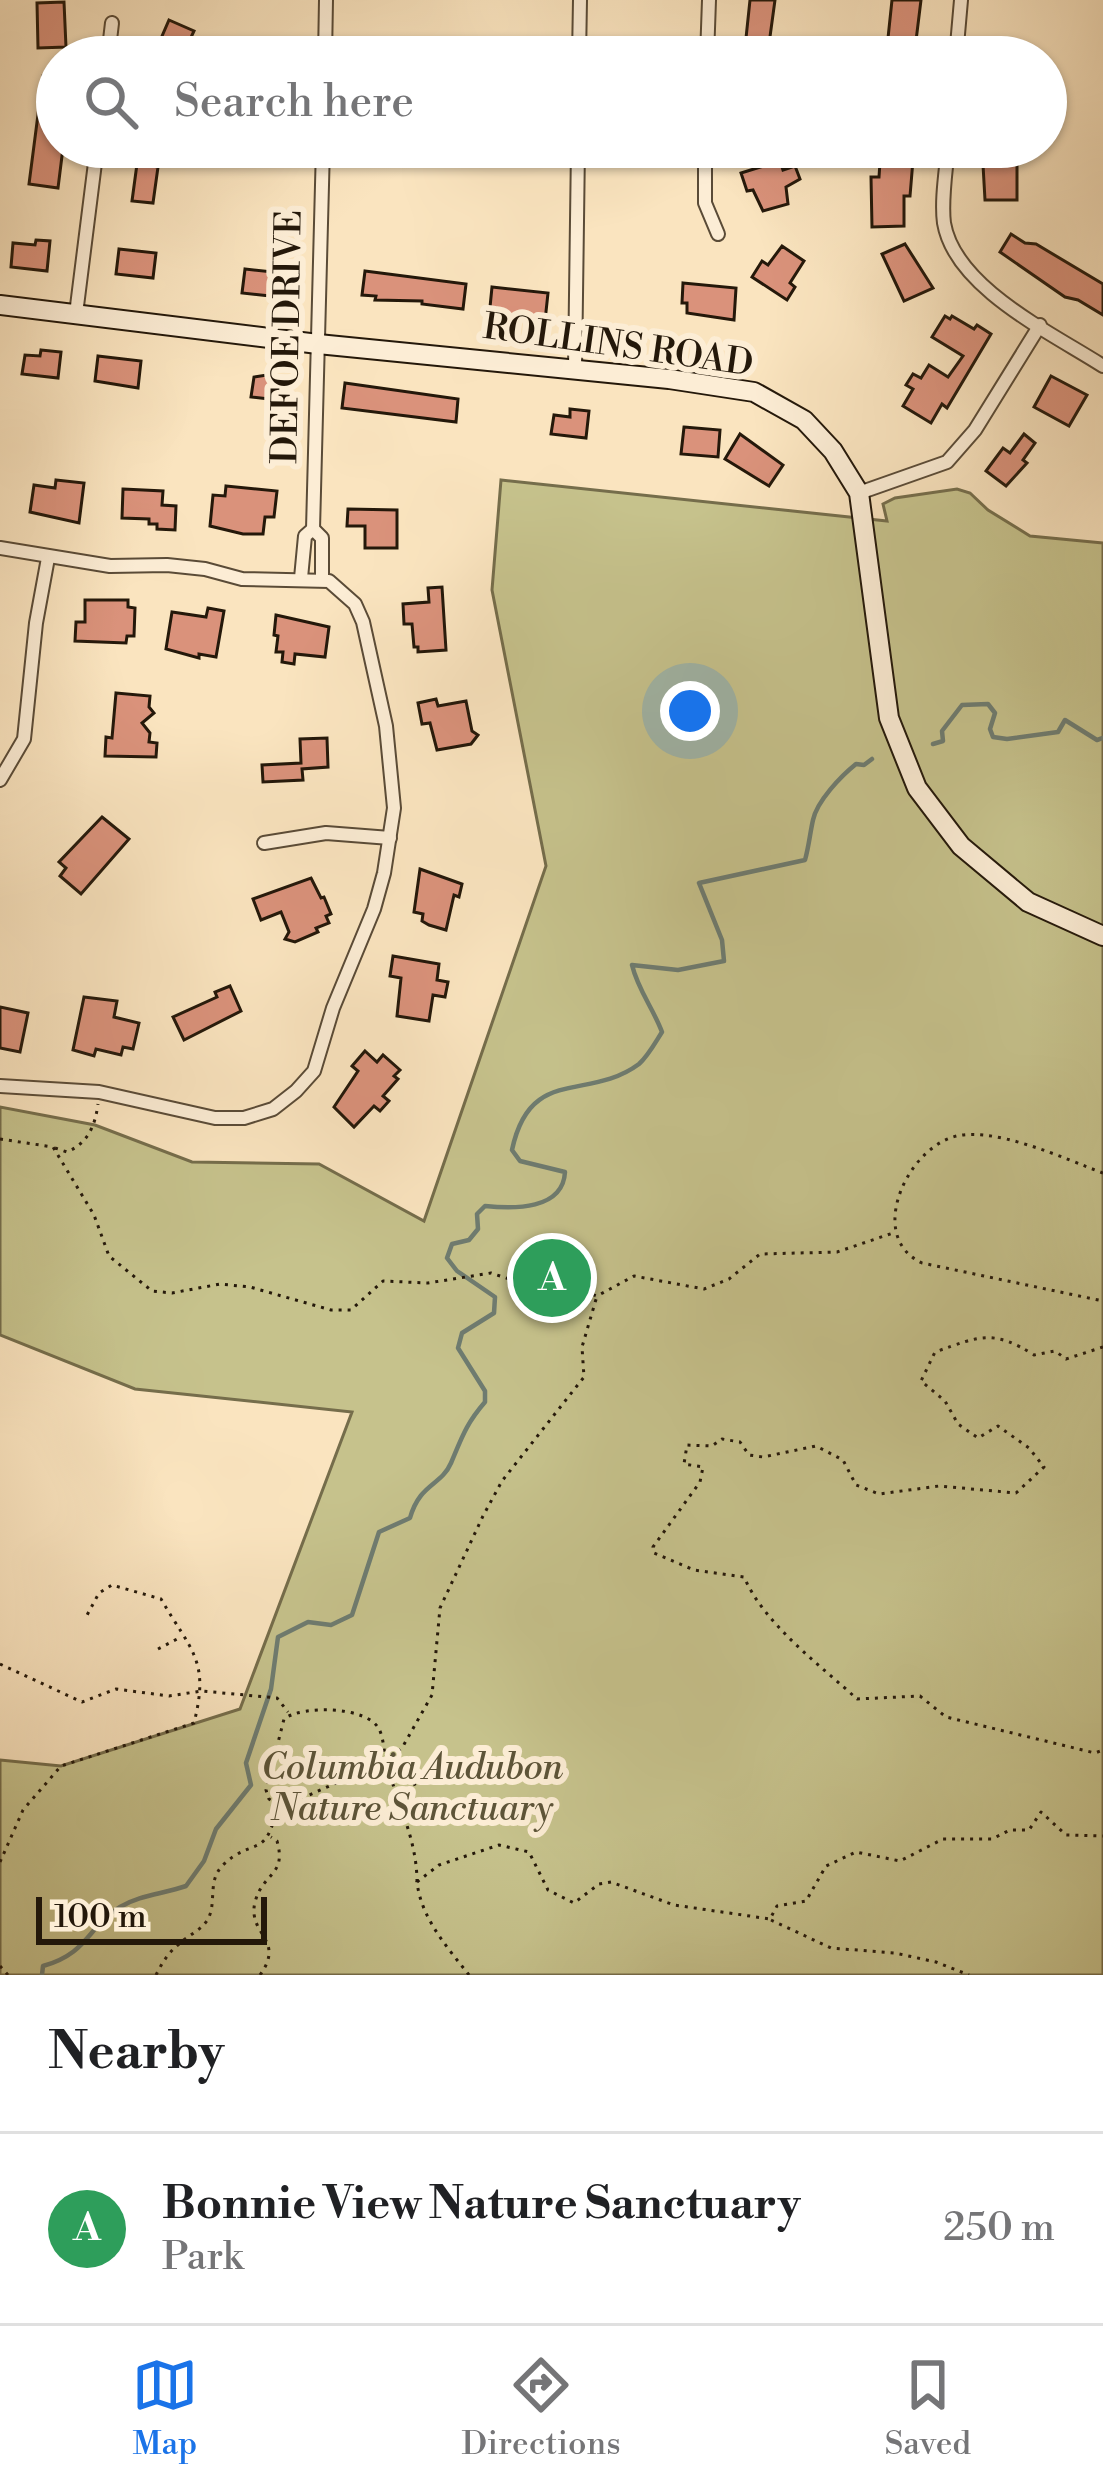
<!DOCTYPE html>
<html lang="en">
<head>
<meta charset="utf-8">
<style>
  body { margin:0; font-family:"Libre Bodoni",serif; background:#f6f6f6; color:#202124 }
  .scale { position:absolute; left:36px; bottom:30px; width:231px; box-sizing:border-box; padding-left:12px; border:6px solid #24180a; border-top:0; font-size:33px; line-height:42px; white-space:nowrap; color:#24180a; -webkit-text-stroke:9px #fcedd5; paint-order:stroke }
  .you { position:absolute; left:690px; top:711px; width:42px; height:42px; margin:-30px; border:9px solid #fff; border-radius:50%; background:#1a73e8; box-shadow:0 0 0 18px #1a73e833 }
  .badge { display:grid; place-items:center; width:78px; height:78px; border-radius:50%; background:#1a73e8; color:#fff; font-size:39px; font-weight:700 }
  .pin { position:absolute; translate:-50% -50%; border:6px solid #fff; box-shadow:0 3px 12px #0006 }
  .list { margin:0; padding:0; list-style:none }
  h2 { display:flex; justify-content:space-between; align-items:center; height:156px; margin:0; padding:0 48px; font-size:51px }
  h2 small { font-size:39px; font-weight:400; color:#757577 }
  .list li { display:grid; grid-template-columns:78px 1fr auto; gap:36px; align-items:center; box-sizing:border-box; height:192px; padding:0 48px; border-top:3px solid #e0e0e0 }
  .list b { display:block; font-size:45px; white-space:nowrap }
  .list p { margin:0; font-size:39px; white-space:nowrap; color:#757577 }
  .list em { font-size:39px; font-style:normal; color:#757577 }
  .icon { flex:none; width:66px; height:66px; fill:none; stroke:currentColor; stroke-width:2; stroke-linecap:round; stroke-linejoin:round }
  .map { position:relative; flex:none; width:1103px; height:1975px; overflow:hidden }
  .search { position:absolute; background:#fff; box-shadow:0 3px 9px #0004; left:36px; right:36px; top:36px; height:132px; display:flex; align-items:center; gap:30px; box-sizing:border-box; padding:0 42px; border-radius:66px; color:#757577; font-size:45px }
  .sheet { height:348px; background:#fff }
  nav { display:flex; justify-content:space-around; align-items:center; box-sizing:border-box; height:168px; border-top:3px solid #e0e0e0; background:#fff; font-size:33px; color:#757577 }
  nav a { display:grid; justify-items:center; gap:6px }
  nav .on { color:#1a73e8 }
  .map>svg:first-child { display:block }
  .green { fill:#c6c28c; stroke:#756d4b; stroke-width:3 }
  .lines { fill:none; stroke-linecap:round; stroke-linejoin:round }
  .stream { stroke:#6e7c71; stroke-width:4.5 }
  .building { fill:#da927b; stroke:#24180a; stroke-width:3 }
  .street-casing { stroke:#5a4b37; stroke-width:16 }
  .secondary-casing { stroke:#24180a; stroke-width:22 }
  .path { stroke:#24180a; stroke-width:3; stroke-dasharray:3 6; stroke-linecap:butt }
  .street { stroke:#fcedd5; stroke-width:12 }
  .secondary { stroke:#fcedd5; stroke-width:18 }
  .labels { text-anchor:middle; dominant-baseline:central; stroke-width:12; stroke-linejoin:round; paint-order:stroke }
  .street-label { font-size:36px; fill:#24180a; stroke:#fcedd5 }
  .park-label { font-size:36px; font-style:italic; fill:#5d5438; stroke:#fcedd5 }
</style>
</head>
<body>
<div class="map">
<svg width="1103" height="1975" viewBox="0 0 1103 1975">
  <rect width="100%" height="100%" fill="#fae4bf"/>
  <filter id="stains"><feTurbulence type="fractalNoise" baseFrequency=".00167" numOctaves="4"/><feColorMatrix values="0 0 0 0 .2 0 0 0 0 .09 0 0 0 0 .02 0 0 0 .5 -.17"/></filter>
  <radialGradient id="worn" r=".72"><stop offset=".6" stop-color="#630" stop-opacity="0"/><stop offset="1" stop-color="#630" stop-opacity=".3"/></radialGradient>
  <polygon class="green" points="501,480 887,521 883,504 895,498 957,489 970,493 988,510 1030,536 1103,543 1103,1975 0,1975 0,1760 61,1766 240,1709 352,1412 135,1389 0,1335 0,1107 95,1125 192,1162 319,1164 424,1221 546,866 492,590"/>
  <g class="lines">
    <g class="stream">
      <polyline points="933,744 943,741 942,731 962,705 988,704 995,713 990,729 993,737 1007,739 1058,732 1065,720 1097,740 1103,738"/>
      <path d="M42 1975 43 1966C89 1953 87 1927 120 1907 140 1895 163 1894 186 1886L204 1861 216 1829 251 1785 246 1763 271 1689 278 1637 308 1622 331 1625 352 1615 379 1532 410 1518C420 1483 441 1486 451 1463 462 1437 466 1424 485 1402V1391L458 1348 462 1333 494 1313 495 1297 457 1271 447 1258 452 1244 469 1240 478 1229 477 1214 485 1206C514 1209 563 1210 565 1172L520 1161 512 1150C530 1065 588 1102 639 1064 648 1056 655 1043 662 1032 653 1008 638 990 632 965L678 970 724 961 722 940 699 883 805 860C809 846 810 833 813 820 817 801 841 776 856 764L864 765 872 759"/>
    </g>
  </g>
  <g class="building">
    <polygon points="750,0 775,0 769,44 777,44 776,57 744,57"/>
    <polygon points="892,0 921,0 914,57 886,57"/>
    <polygon points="64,2 66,47 38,48 37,3"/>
    <polygon points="169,20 194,31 182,57 153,57"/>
    <polygon points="43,76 57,78 57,147 63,148 58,188 29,184"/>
    <polygon points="881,147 914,148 910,196 904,196 904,226 872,227 871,177 879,177"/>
    <polygon points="982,147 1017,147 1017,200 985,200"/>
    <polygon points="780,161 783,170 795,166 800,179 786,187 788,204 763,211 753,190 747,191 741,173"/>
    <polygon points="137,164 158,167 153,203 132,201"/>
    <polygon points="1011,234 1025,243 1036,244 1103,284 1103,315 1078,300 1065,297 1000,252"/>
    <polygon points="36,240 50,241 47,271 11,267 13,243 35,245"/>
    <polygon points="905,244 933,288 904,301 882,254"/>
    <polygon points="782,246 804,261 790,283 795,287 787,300 752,277 762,261 768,265"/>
    <polygon points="119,249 156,253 153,278 116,274"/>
    <polygon points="245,269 292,274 289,298 242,293"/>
    <polygon points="365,271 466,284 463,309 422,304 422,301 375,300 376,296 362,295"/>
    <polygon points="683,283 736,288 734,320 687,313 687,303 682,303"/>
    <polygon points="492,287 548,293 545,321 489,317"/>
    <polygon points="945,316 950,319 952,316 974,329 977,325 991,334 947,408 942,404 931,423 903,406 913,389 906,385 913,374 921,378 929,365 948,377 963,356 932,337"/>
    <polygon points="41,350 61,352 58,378 22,374 25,355 40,356"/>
    <polygon points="98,356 141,361 138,388 95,381"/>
    <polygon points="267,375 290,378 287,401 251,397 254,377"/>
    <polygon points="1051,376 1087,395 1069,426 1034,407"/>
    <polygon points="345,383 458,399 456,422 342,408"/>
    <polygon points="570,409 589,411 586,438 551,434 554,415 570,417"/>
    <polygon points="684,427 720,430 718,457 681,454"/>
    <polygon points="740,434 783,465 769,486 725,459"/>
    <polygon points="1024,434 1035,443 1023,460 1027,463 1006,486 986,471 1003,448 1010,453"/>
    <polygon points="56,480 84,483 79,523 30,512 34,485 55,488"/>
    <polygon points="226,486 277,491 274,517 265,517 263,534 243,534 210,526 213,495 225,496"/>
    <polygon points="123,489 163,491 162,505 176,506 175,530 157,529 157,524 149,524 149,519 122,518"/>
    <polygon points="348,509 397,510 397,548 365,548 365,526 347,526"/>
    <polygon points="442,587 446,650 418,652 418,647 414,647 412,624 404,624 403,604 429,602 428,588"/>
    <polygon points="85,600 128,600 128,607 135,608 134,636 127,636 126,643 75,641 76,622 85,622"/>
    <polygon points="208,608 224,611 216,657 199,654 199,658 166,649 172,612 206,617"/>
    <polygon points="276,615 329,627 325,657 295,654 294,664 282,662 283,652 276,652 278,636 274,635"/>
    <polygon points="116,693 150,696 149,707 154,713 142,723 150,733 149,742 157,743 156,757 105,756 106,737 112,738"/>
    <polygon points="436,699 438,706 466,701 472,731 478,735 471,744 437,750 430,723 422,724 418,703"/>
    <polygon points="327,738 328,767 302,769 303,780 263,782 262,765 301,763 300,739"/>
    <polygon points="102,817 129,839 81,894 60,876 66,868 59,862"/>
    <polygon points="420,869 462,884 459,897 454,895 446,930 429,925 422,921 423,914 414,912"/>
    <polygon points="311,878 321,898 324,897 331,914 326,916 329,923 316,928 318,932 295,942 285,939 289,932 281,912 261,920 253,899"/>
    <polygon points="393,956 439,964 437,980 448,982 445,997 433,995 429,1021 397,1016 401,978 390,976"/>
    <polygon points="230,986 241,1011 184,1040 173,1017 217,997 215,992"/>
    <polygon points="84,997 117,1001 114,1017 139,1023 133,1049 123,1047 121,1055 96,1049 94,1056 73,1050"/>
    <polygon points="0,1007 28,1013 20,1052 0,1048"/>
    <polygon points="365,1051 377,1062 383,1055 400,1070 394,1076 398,1079 383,1096 389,1101 380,1111 374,1106 354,1127 334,1107 358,1071 352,1066"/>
  </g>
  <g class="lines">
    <defs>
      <g id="street">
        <polyline points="108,57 112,23"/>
        <polyline points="325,57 326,0"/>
        <polyline points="579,57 580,0"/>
        <polyline points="707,57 709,0"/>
        <polyline points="956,57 961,0"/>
        <polyline points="705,147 705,203 718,234"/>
        <path d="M948 147C946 171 941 200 944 223 955 288 1052 333 1103 366"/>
        <polyline points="76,314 97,147"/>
        <polyline points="575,369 578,147"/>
        <polyline points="859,493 947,462 975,430 1040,325"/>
        <polyline points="313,529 322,538 322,580"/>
        <polyline points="0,548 110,566 167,565 205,569 242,579 329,581 355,604 363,622 386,726 394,808 384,873 374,909 333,1008 314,1071 296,1091 273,1109 244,1118 215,1118 99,1092 0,1086"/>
        <polyline points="301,578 305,536 313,529 323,147"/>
        <polyline points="0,780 24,739 36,623 48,558"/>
        <polyline points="264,843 326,833 390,838"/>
      </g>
      <polyline id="secondary" points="0,305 318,344 669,379 754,392 804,420 833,451 859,493 889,718 917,788 961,846 1028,902 1103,936"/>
    </defs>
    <use href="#street" class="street-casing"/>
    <use href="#secondary" class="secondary-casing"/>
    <g class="path">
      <polyline points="0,1139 53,1147 94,1215 109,1256 152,1291 172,1293 220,1284 250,1287 331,1310 351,1310 383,1281 428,1283 491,1273 515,1281 549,1280 597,1296 634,1276 704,1289 729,1279 760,1254 837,1252 893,1233"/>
      <path d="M55 1148 67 1152C88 1143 95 1126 98 1104"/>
      <path d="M1103 1173C1065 1159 989 1123 950 1138 904 1155 868 1238 922 1263L1103 1301"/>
      <path d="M1103 1347 1066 1359 1055 1351 1034 1355C993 1329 980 1336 935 1352L921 1381 945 1401 958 1424 978 1438 998 1426 1029 1448 1044 1467 1016 1493 939 1486 879 1494 856 1485 843 1460 816 1446 763 1457 749 1455 740 1442 722 1439 712 1446 687 1445 684 1464 703 1467 700 1482 653 1547 654 1553 694 1570 744 1577C765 1625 819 1664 857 1699L920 1696 946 1717 1095 1753 1103 1750"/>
      <polyline points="158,1649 181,1637"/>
      <polyline points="0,1664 82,1702 116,1689 169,1696 202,1691 277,1698 288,1712"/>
      <polyline points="397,1793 447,1768"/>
      <path d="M0 1862 23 1810 61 1766 194 1723C210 1660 191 1651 161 1599L112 1585 99 1593 86 1617"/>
      <path d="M417 1882C417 1840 398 1805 387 1765 384 1755 384 1738 379 1729 367 1706 302 1705 284 1719L266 1790 269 1799 277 1804 291 1803 386 1761 402 1748 432 1695 440 1608 483 1516 502 1481 584 1377 582 1347 597 1296"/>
      <polyline points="771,1920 831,1948 895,1953 936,1962 969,1975"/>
      <polyline points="0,1966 8,1975"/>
      <path d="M156 1975C162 1963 168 1953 179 1944 188 1935 201 1931 208 1919 217 1902 207 1881 223 1865 253 1836 267 1861 277 1805"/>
      <path d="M260 1975C286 1939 247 1935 255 1902 263 1872 287 1876 277 1841L271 1837"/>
      <path d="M469 1975C447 1947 421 1918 417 1882L439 1865 499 1845 529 1852 548 1890 574 1903 599 1884 611 1882 674 1905 770 1919 777 1906 806 1901 826 1866 856 1852 900 1861 943 1839H992L1010 1830H1029L1041 1812 1066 1835 1103 1836"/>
    </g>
    <use href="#street" class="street"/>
    <use href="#secondary" class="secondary"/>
  </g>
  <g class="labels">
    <g class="street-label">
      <text transform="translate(288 337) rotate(-89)">DEFOE DRIVE</text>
      <text transform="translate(618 346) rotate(8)">ROLLINS ROAD</text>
    </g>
    <g class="park-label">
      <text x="412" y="1768">Columbia Audubon<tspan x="412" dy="41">Nature Sanctuary</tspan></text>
    </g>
  </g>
  <rect width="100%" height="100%" filter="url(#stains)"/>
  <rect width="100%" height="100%" fill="url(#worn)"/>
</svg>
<div class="scale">100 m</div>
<div class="you"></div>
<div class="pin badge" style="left:552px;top:1278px;background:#2e9e5b">A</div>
<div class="search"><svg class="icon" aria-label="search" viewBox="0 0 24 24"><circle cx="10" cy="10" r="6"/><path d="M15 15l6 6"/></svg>Search here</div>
</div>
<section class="sheet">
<h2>Nearby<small></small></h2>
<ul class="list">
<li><span class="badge" style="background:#2e9e5b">A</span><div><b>Bonnie View Nature Sanctuary</b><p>Park</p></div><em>250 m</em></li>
</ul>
</section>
<nav>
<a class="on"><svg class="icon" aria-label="map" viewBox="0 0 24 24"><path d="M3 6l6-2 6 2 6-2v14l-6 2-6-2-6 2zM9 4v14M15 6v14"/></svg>Map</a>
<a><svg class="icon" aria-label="directions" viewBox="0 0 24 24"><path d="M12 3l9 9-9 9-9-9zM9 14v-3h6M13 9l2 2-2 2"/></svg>Directions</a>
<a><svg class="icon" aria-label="saved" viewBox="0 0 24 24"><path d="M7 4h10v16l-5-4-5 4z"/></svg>Saved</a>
</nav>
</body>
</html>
